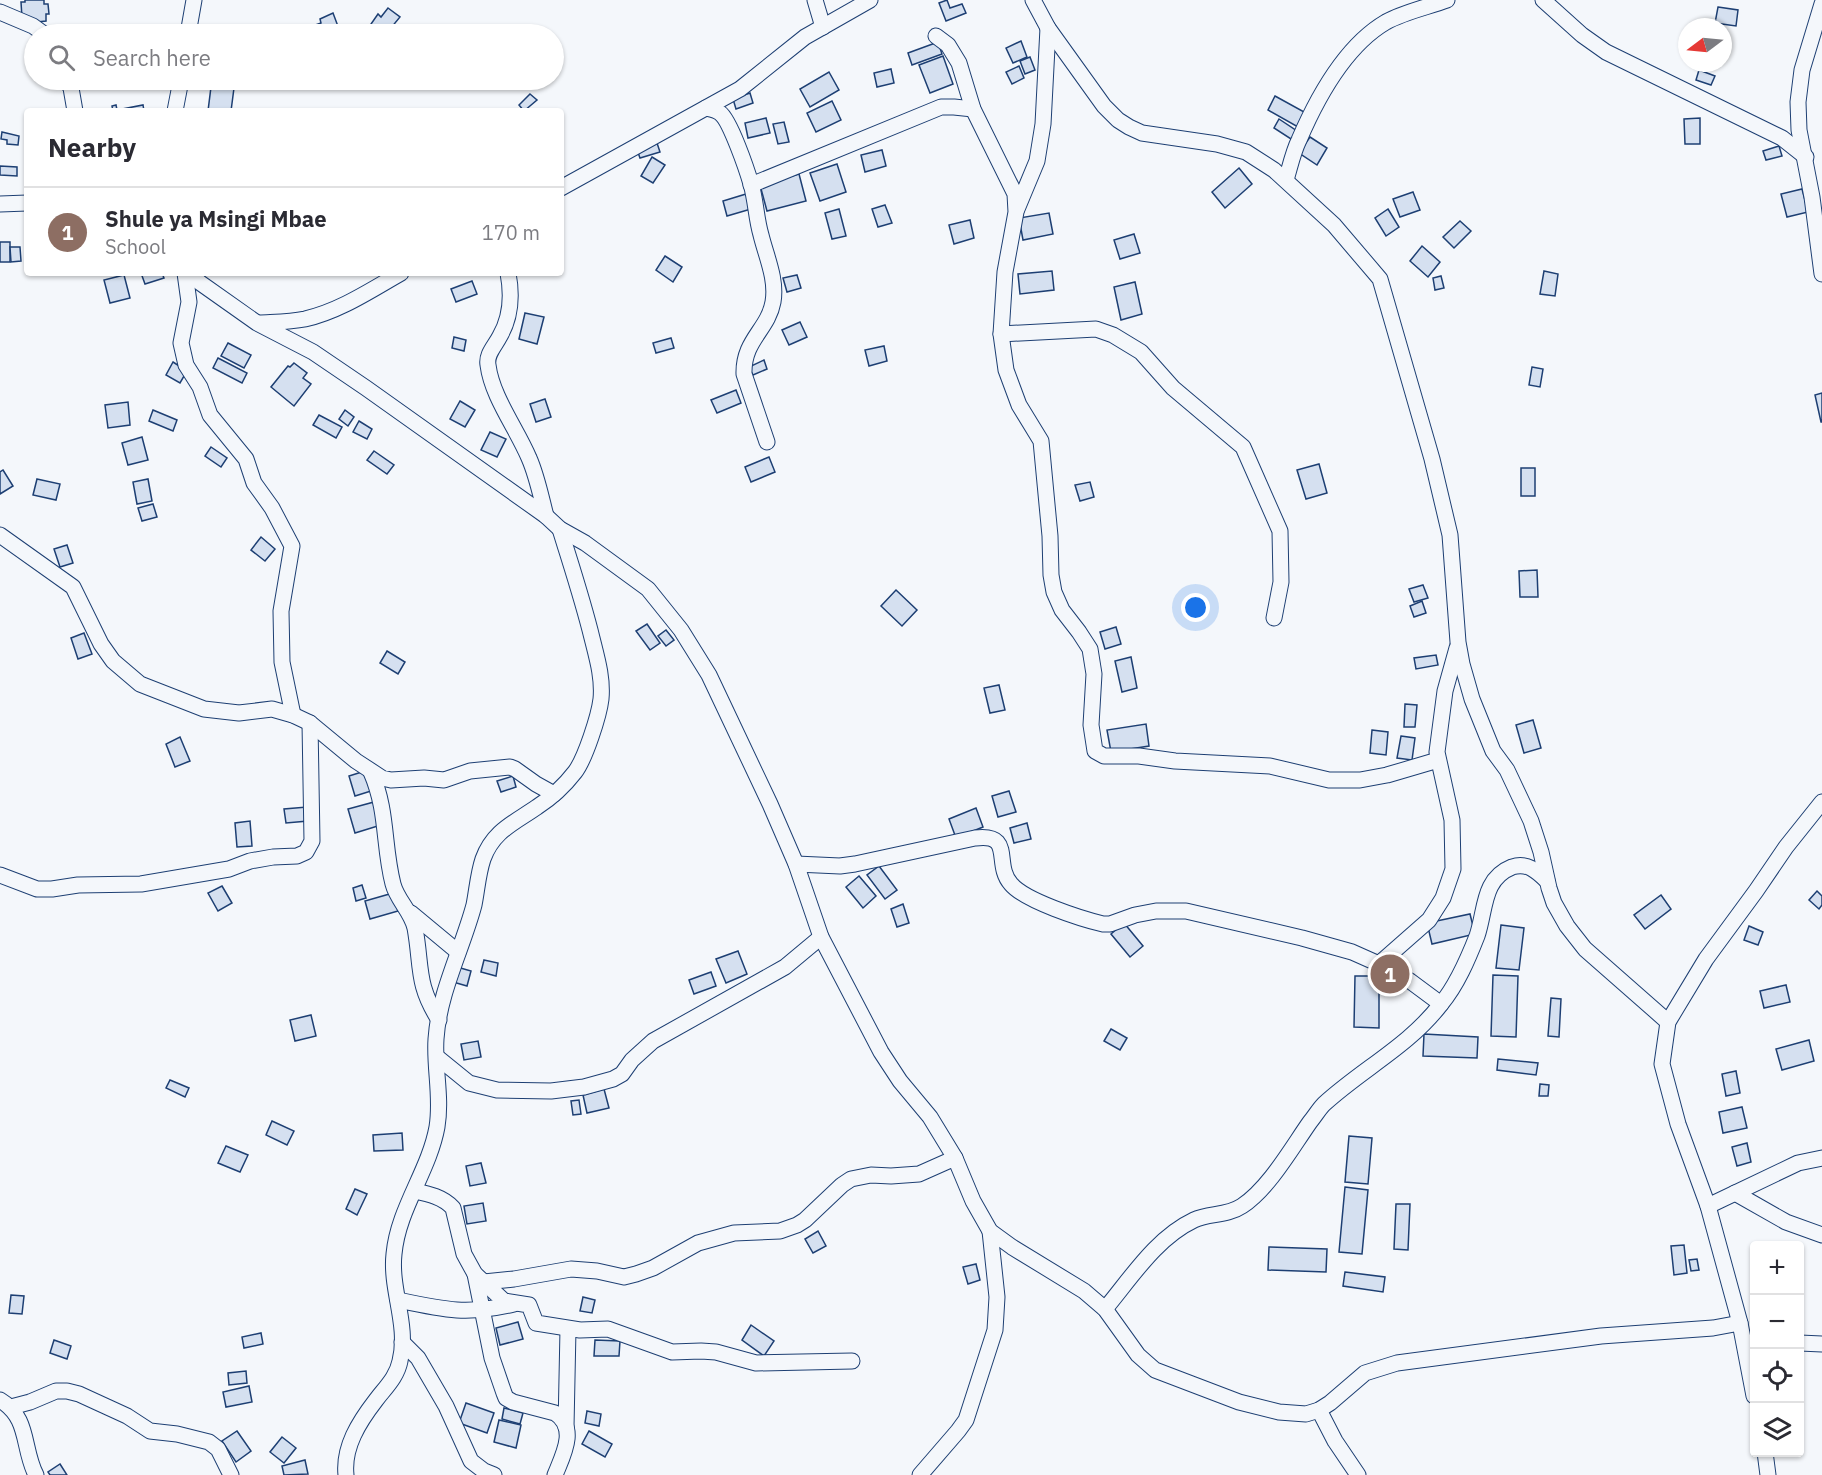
<!DOCTYPE html>
<html lang="en">
<head>
<meta charset="utf-8">
<style>
  body { margin:0; font-family:"IBM Plex Sans",sans-serif; background:#f2f2f3; color:#2b2b33 }
  .controls { position:absolute; right:18px; bottom:18px; display:grid; overflow:hidden; border-radius:6px; box-shadow:0 2px 4px #0004 }
  .controls button { width:54px; height:54px; display:grid; place-items:center; padding:0; border:0; border-bottom:2px solid #e1e1e2; background:#fff; color:#2b2b33; font:30px sans-serif }
  .compass { position:absolute; left:1678px; top:18px; width:54px; height:54px; border-radius:50%; background:#fff; box-shadow:0 2px 4px #0004; rotate:254deg }
  .you { position:absolute; left:1196px; top:608px; width:21px; height:21px; margin:-15px; border:4px solid #fff; border-radius:50%; background:#1a73e8; box-shadow:0 0 0 9px #1a73e833 }
  .badge { display:grid; place-items:center; width:39px; height:39px; border-radius:50%; background:#2563eb; color:#fff; font-size:20px; font-weight:700 }
  .pin { position:absolute; translate:-50% -50%; border:3px solid #fff; box-shadow:0 2px 6px #0006 }
  .list { margin:0; padding:0; list-style:none }
  h2 { display:flex; justify-content:space-between; align-items:center; height:78px; margin:0; padding:0 24px; font-size:26px }
  h2 small { font-size:20px; font-weight:400; color:#7c7c81 }
  .list li { display:grid; grid-template-columns:39px 1fr auto; gap:18px; align-items:center; box-sizing:border-box; height:90px; padding:0 24px; border-top:2px solid #e1e1e2 }
  .list b { display:block; font-size:22px; white-space:nowrap }
  .list p { margin:0; font-size:20px; white-space:nowrap; color:#7c7c81 }
  .list em { font-size:20px; font-style:normal; color:#7c7c81 }
  .icon { flex:none; width:33px; height:33px; fill:none; stroke:currentColor; stroke-width:2; stroke-linecap:round; stroke-linejoin:round }
  .map { position:relative; flex:none; width:1822px; height:1475px; overflow:hidden }
  .search { position:absolute; background:#fff; box-shadow:0 2px 4px #0004; left:24px; top:24px; width:540px; height:66px; display:flex; align-items:center; gap:15px; box-sizing:border-box; padding:0 21px; border-radius:33px; color:#7c7c81; font-size:22px }
  .panel { position:absolute; background:#fff; box-shadow:0 2px 4px #0004; left:24px; top:108px; width:540px; height:168px; border-radius:6px }
  .map>svg:first-child { display:block }
  .building { fill:#d5e0f0; stroke:#1d3f73; stroke-width:1.5 }
  .lines { fill:none; stroke-linecap:round; stroke-linejoin:round }
  .minor-casing { stroke:#1d3f73; stroke-width:17 }
  .minor { stroke:#f4f7fb; stroke-width:15 }
</style>
</head>
<body>
<div class="map">
<svg width="1822" height="1475" viewBox="0 0 1822 1475">
  <rect width="100%" height="100%" fill="#f4f7fb"/>
  <g class="building">
    <polygon points="25,0 44,0 44,4 48,4 49,14 46,14 46,21 28,23 22,18 21,2 25,2"/>
    <polygon points="947,0 950,8 962,4 966,13 946,21 939,3"/>
    <polygon points="1718,7 1738,10 1736,26 1715,23"/>
    <polygon points="388,8 400,17 386,34 371,24 378,14 381,17"/>
    <polygon points="333,13 339,29 326,34 314,34 310,27 321,23 320,19"/>
    <polygon points="1021,41 1027,57 1013,63 1006,48"/>
    <polygon points="938,42 942,54 912,65 908,53"/>
    <polygon points="943,56 953,84 930,93 919,65"/>
    <polygon points="1030,57 1035,70 1025,74 1020,61"/>
    <polygon points="1019,66 1024,78 1012,84 1006,72"/>
    <polygon points="891,69 894,83 877,87 874,73"/>
    <polygon points="1699,70 1715,76 1711,85 1696,80"/>
    <polygon points="829,72 839,90 810,107 800,89"/>
    <polygon points="221,86 234,88 231,111 208,111 211,87 220,89"/>
    <polygon points="750,93 753,103 736,109 733,99"/>
    <polygon points="530,94 537,100 524,111 519,105"/>
    <polygon points="1275,96 1306,113 1298,127 1268,110"/>
    <polygon points="832,101 841,120 816,132 807,113"/>
    <polygon points="116,105 117,110 143,105 144,111 113,111 112,106"/>
    <polygon points="766,118 770,133 748,138 745,123"/>
    <polygon points="1700,118 1700,144 1685,144 1684,119"/>
    <polygon points="1279,119 1297,131 1291,139 1274,128"/>
    <polygon points="784,122 789,142 778,144 773,124"/>
    <polygon points="2,132 19,136 18,145 7,144 7,140 1,139"/>
    <polygon points="1310,137 1327,148 1317,165 1299,153"/>
    <polygon points="656,140 660,152 640,158 636,147"/>
    <polygon points="1779,146 1782,156 1766,160 1763,151"/>
    <polygon points="882,150 886,166 865,172 861,155"/>
    <polygon points="652,157 665,165 653,183 641,176"/>
    <polygon points="837,164 846,192 820,201 810,173"/>
    <polygon points="0,166 17,167 17,176 0,175"/>
    <polygon points="1239,168 1252,184 1225,208 1212,192"/>
    <polygon points="799,174 806,201 767,211 760,185"/>
    <polygon points="1802,189 1808,212 1787,217 1781,194"/>
    <polygon points="1413,192 1420,210 1400,217 1393,199"/>
    <polygon points="746,194 751,209 727,216 723,201"/>
    <polygon points="885,205 892,223 878,227 872,209"/>
    <polygon points="839,209 846,236 832,239 825,213"/>
    <polygon points="1388,209 1399,227 1386,236 1375,218"/>
    <polygon points="1049,213 1053,234 1023,240 1019,218"/>
    <polygon points="970,220 974,238 954,244 949,225"/>
    <polygon points="1460,221 1471,231 1454,248 1443,237"/>
    <polygon points="1134,234 1140,253 1120,259 1114,240"/>
    <rect x="0" y="242" width="10" height="20"/>
    <polygon points="1422,246 1440,262 1428,277 1410,261"/>
    <polygon points="10,247 20,247 21,261 11,262"/>
    <polygon points="665,256 682,267 673,282 656,270"/>
    <polygon points="1052,271 1054,290 1020,294 1018,274"/>
    <polygon points="1544,271 1558,274 1555,296 1540,294"/>
    <polygon points="141,273 162,273 164,278 145,284"/>
    <polygon points="124,275 130,298 110,303 104,280"/>
    <polygon points="797,275 801,288 787,292 783,278"/>
    <polygon points="1441,276 1444,288 1435,290 1433,278"/>
    <polygon points="472,281 477,294 456,302 451,289"/>
    <polygon points="1135,282 1142,314 1121,320 1114,287"/>
    <polygon points="525,313 544,317 537,344 519,339"/>
    <polygon points="800,322 807,337 789,345 782,330"/>
    <polygon points="454,337 466,340 464,351 452,348"/>
    <polygon points="671,338 674,348 656,353 653,343"/>
    <polygon points="228,343 251,355 244,368 221,356"/>
    <polygon points="884,346 887,361 869,366 865,350"/>
    <polygon points="218,358 247,373 242,383 213,368"/>
    <polygon points="764,360 767,369 753,375 749,367"/>
    <polygon points="173,362 187,371 180,383 166,375"/>
    <polygon points="294,363 307,373 303,378 311,384 294,406 271,387 288,366 290,367"/>
    <polygon points="1532,367 1543,369 1540,387 1529,385"/>
    <polygon points="736,390 741,403 717,413 711,400"/>
    <polygon points="1822,393 1822,422 1821,422 1815,395"/>
    <polygon points="545,399 551,417 536,422 530,404"/>
    <polygon points="460,401 475,410 465,427 450,419"/>
    <polygon points="128,402 130,425 108,428 105,405"/>
    <polygon points="153,410 177,420 173,431 149,421"/>
    <polygon points="345,410 354,417 348,426 339,419"/>
    <polygon points="319,415 342,427 336,438 313,425"/>
    <polygon points="359,421 372,429 367,439 353,432"/>
    <polygon points="490,432 506,439 497,457 481,450"/>
    <polygon points="142,437 148,460 128,465 122,443"/>
    <polygon points="211,447 227,458 221,467 205,456"/>
    <polygon points="374,451 394,465 387,474 367,460"/>
    <polygon points="769,457 775,472 751,482 745,467"/>
    <polygon points="1319,464 1327,493 1306,499 1297,470"/>
    <rect x="1521" y="468" width="14" height="28"/>
    <polygon points="3,470 13,486 0,494 0,472"/>
    <polygon points="37,479 60,484 56,500 33,495"/>
    <polygon points="148,479 152,501 137,504 133,482"/>
    <polygon points="1090,482 1094,497 1080,501 1075,485"/>
    <polygon points="153,504 157,517 142,521 138,508"/>
    <polygon points="261,537 275,549 265,561 251,550"/>
    <polygon points="67,545 73,563 60,567 54,549"/>
    <polygon points="1537,570 1538,597 1520,597 1519,571"/>
    <polygon points="1423,585 1428,598 1414,602 1409,589"/>
    <polygon points="896,590 917,610 902,626 881,606"/>
    <polygon points="1422,601 1426,613 1414,617 1410,606"/>
    <polygon points="647,624 660,643 650,650 636,631"/>
    <polygon points="1116,627 1121,644 1105,649 1100,632"/>
    <polygon points="666,630 674,640 666,646 658,636"/>
    <polygon points="84,633 92,654 78,659 71,638"/>
    <polygon points="387,651 405,662 398,674 380,663"/>
    <polygon points="1436,655 1438,665 1416,669 1414,658"/>
    <polygon points="1131,657 1137,688 1122,692 1115,661"/>
    <polygon points="999,685 1005,710 990,713 984,688"/>
    <polygon points="1405,704 1417,705 1415,727 1404,727"/>
    <polygon points="1533,720 1541,748 1524,753 1516,725"/>
    <polygon points="1146,724 1149,746 1111,752 1107,730"/>
    <polygon points="1372,730 1388,732 1386,755 1370,753"/>
    <polygon points="1401,736 1415,738 1412,760 1397,758"/>
    <polygon points="180,737 190,761 175,767 166,744"/>
    <polygon points="365,771 371,791 355,796 349,776"/>
    <polygon points="513,776 516,787 501,792 497,781"/>
    <polygon points="1009,791 1016,812 998,817 992,796"/>
    <polygon points="374,802 381,825 355,833 348,809"/>
    <polygon points="307,807 308,821 286,823 284,809"/>
    <polygon points="976,808 983,827 956,838 949,819"/>
    <polygon points="250,821 252,846 237,847 235,823"/>
    <polygon points="1027,823 1031,839 1014,843 1010,828"/>
    <polygon points="879,866 897,890 885,899 867,875"/>
    <polygon points="859,876 876,896 863,908 846,887"/>
    <polygon points="362,885 366,898 356,901 353,888"/>
    <polygon points="222,886 232,903 218,911 208,893"/>
    <polygon points="1817,891 1822,896 1822,905 1819,909 1809,900"/>
    <polygon points="393,893 398,911 370,919 365,901"/>
    <polygon points="1661,895 1671,909 1645,929 1634,915"/>
    <polygon points="903,904 909,923 897,927 891,909"/>
    <polygon points="1470,914 1475,934 1432,944 1427,923"/>
    <polygon points="1124,923 1143,946 1130,957 1111,934"/>
    <polygon points="1501,925 1524,928 1519,970 1496,968"/>
    <polygon points="1749,926 1763,932 1758,945 1744,940"/>
    <polygon points="738,951 747,974 726,983 716,959"/>
    <polygon points="484,960 498,963 496,976 481,972"/>
    <polygon points="457,967 471,971 467,986 453,982"/>
    <polygon points="711,972 716,986 694,994 689,980"/>
    <polygon points="1493,975 1518,976 1516,1037 1491,1036"/>
    <polygon points="1355,976 1379,976 1379,1028 1354,1027"/>
    <polygon points="1786,985 1790,1002 1764,1008 1760,991"/>
    <polygon points="1551,998 1561,999 1559,1037 1548,1036"/>
    <polygon points="311,1015 316,1036 295,1041 290,1020"/>
    <polygon points="1111,1029 1127,1038 1120,1050 1104,1041"/>
    <polygon points="1424,1034 1478,1037 1477,1058 1423,1056"/>
    <polygon points="1809,1040 1814,1061 1782,1070 1776,1049"/>
    <polygon points="478,1041 481,1057 464,1060 461,1044"/>
    <polygon points="1498,1059 1538,1063 1536,1075 1497,1070"/>
    <polygon points="1736,1071 1740,1093 1726,1096 1722,1074"/>
    <polygon points="170,1080 189,1088 185,1097 166,1088"/>
    <polygon points="1540,1084 1549,1085 1548,1096 1539,1096"/>
    <polygon points="604,1089 609,1108 587,1113 583,1095"/>
    <polygon points="579,1100 581,1114 573,1115 571,1101"/>
    <polygon points="1742,1107 1747,1128 1723,1133 1719,1112"/>
    <polygon points="272,1121 294,1131 287,1145 266,1135"/>
    <polygon points="402,1133 403,1150 374,1151 373,1135"/>
    <polygon points="1349,1136 1372,1138 1368,1184 1345,1182"/>
    <polygon points="1747,1143 1751,1162 1737,1166 1732,1147"/>
    <polygon points="226,1146 248,1155 240,1172 218,1163"/>
    <polygon points="481,1163 486,1183 470,1186 466,1166"/>
    <polygon points="1345,1187 1368,1190 1362,1254 1339,1252"/>
    <polygon points="355,1189 367,1194 357,1215 346,1209"/>
    <polygon points="483,1203 486,1221 467,1224 464,1206"/>
    <polygon points="1396,1204 1410,1204 1408,1250 1394,1249"/>
    <polygon points="818,1231 826,1246 813,1253 805,1239"/>
    <polygon points="1684,1245 1687,1273 1674,1275 1671,1246"/>
    <polygon points="1269,1247 1327,1249 1326,1272 1268,1270"/>
    <polygon points="1697,1259 1699,1270 1691,1271 1689,1260"/>
    <polygon points="976,1264 980,1280 968,1284 963,1267"/>
    <polygon points="1345,1272 1385,1277 1383,1292 1343,1286"/>
    <polygon points="11,1295 24,1296 22,1314 9,1313"/>
    <polygon points="583,1297 595,1300 592,1313 580,1311"/>
    <polygon points="518,1322 523,1339 500,1345 496,1328"/>
    <polygon points="751,1325 774,1341 764,1356 742,1340"/>
    <polygon points="261,1333 263,1344 244,1348 242,1337"/>
    <polygon points="54,1340 71,1346 67,1359 50,1353"/>
    <polygon points="595,1340 620,1341 619,1356 594,1356"/>
    <polygon points="246,1371 247,1383 229,1385 228,1373"/>
    <polygon points="249,1386 252,1402 226,1407 223,1392"/>
    <polygon points="466,1403 494,1413 487,1433 459,1423"/>
    <polygon points="504,1408 523,1413 520,1424 502,1419"/>
    <polygon points="587,1411 601,1414 599,1426 585,1423"/>
    <polygon points="499,1420 521,1425 516,1448 494,1442"/>
    <polygon points="237,1431 251,1451 236,1462 222,1441"/>
    <polygon points="589,1431 612,1444 605,1457 582,1444"/>
    <polygon points="282,1437 296,1448 284,1463 270,1452"/>
    <polygon points="305,1460 308,1474 284,1475 282,1466"/>
    <polygon points="60,1464 67,1475 50,1475 48,1472"/>
  </g>
  <g class="lines">
    <defs>
      <g id="minor">
        <polyline points="815,0 823,27"/>
        <polyline points="1033,0 1048,28 1104,106 1118,120 1129,127 1142,133 1217,144 1246,152 1274,170 1334,225 1380,279 1432,459 1450,535 1458,642 1462,664 1472,699 1493,751 1507,770 1531,821 1541,852 1549,888 1554,903 1567,926 1585,949 1668,1022"/>
        <polyline points="1543,0 1582,35 1606,52 1782,138 1806,157"/>
        <polyline points="1822,4 1802,70 1798,102 1799,130 1812,197 1822,274"/>
        <polyline points="0,12 33,26 44,34"/>
        <polyline points="188,34 194,0"/>
        <polyline points="936,36 948,45 959,63 973,109 1015,194 1016,212 1005,272 1001,334 1006,370 1019,405 1041,441 1050,536 1051,575 1054,592 1062,610 1079,632 1090,649 1094,674 1091,725 1095,751 1104,756 1139,756 1175,761 1270,766 1329,780 1360,780 1387,775 1438,760"/>
        <polyline points="66,80 71,88 75,111"/>
        <path d="M706 108C710 109 716 110 720 113 730 120 747 170 751 184 756 201 756 218 761 235 766 256 777 279 773 302 768 330 743 340 744 374L767 442"/>
        <polyline points="175,111 181,80"/>
        <path d="M1286 180C1290 167 1293 152 1299 140 1317 98 1345 46 1386 22 1404 12 1428 7 1447 0"/>
        <polyline points="751,185 941,107 954,107 973,109"/>
        <polyline points="561,188 740,89 805,37 870,0"/>
        <polyline points="0,204 27,203"/>
        <polyline points="1017,209 1037,161 1043,124 1048,28"/>
        <polyline points="185,273 189,302 181,343 186,365 200,387 210,415 246,459 254,483 272,508 292,546 281,611 282,662 293,715"/>
        <polyline points="192,273 199,282 257,323 313,352 366,388 546,516 560,529 585,543 648,589 681,630 709,675 770,804 796,864 821,937 881,1052 900,1081 930,1117 955,1158 973,1201 990,1231 1012,1247 1084,1291 1105,1309 1138,1355 1155,1370 1239,1402 1279,1412 1306,1414 1319,1410 1330,1403 1365,1373 1397,1363 1601,1336 1713,1328 1740,1323"/>
        <path d="M508 273C512 294 511 317 500 336 495 346 486 354 488 365 492 397 517 429 529 458 537 476 541 497 546 516"/>
        <path d="M259 323C275 322 290 322 305 319 340 311 371 290 401 273"/>
        <polyline points="1001,334 1096,329 1113,335 1141,352 1173,388 1243,447 1280,531 1281,582 1274,618"/>
        <polyline points="0,535 73,587 101,644 113,661 140,684 204,709 239,713 272,709 293,715 310,723 356,761 382,778 391,780 424,778 444,780 470,771 510,767 515,769 536,784 554,794"/>
        <path d="M371 772C388 811 383 845 393 884 397 900 411 911 415 928 422 967 416 984 439 1020"/>
        <path d="M796 864 840 866 855 864 975 838C1015 833 993 864 1011 884 1025 901 1082 919 1103 924H1110L1135 915 1156 911H1186L1302 938 1352 952 1379 964 1410 981 1441 1004"/>
        <polyline points="0,875 37,889 52,889 78,885 141,884 229,869 250,861 273,857 297,856 306,852 312,841 310,723"/>
        <polyline points="411,913 458,952"/>
        <polyline points="1379,964 1429,920 1443,898 1453,869 1452,820 1437,752 1445,691 1457,648"/>
        <polyline points="437,1057 469,1083 497,1090 551,1091 584,1087 613,1079 622,1074 632,1060 653,1041 785,967 821,937"/>
        <path d="M415 1191C429 1194 443 1197 453 1208L464 1254 475 1274 504 1301 529 1305 536 1323 580 1330 608 1329 672 1352 701 1351 716 1352 756 1363 852 1361"/>
        <polyline points="1735,1193 1786,1222 1822,1235"/>
        <polyline points="1708,1206 1798,1163 1822,1158"/>
        <path d="M475 1274 492 1358 504 1393 506 1398 513 1402 555 1413C578 1428 563 1455 555 1475"/>
        <polyline points="484,1282 514,1279 571,1269 597,1271 624,1277 636,1274 653,1268 698,1243 734,1233 780,1231 797,1225 805,1220 842,1185 851,1179 871,1175 891,1176 919,1174 955,1158"/>
        <path d="M398 1300C445 1310 467 1315 514 1304"/>
        <path d="M1105 1309C1131 1278 1156 1238 1194 1220 1209 1213 1227 1216 1242 1206 1269 1188 1291 1149 1310 1122 1315 1116 1319 1109 1324 1104 1362 1069 1409 1046 1441 1004 1457 985 1468 959 1477 936 1486 910 1482 879 1512 867 1527 862 1537 871 1547 881"/>
        <polyline points="402,1342 418,1358 446,1406 471,1461 484,1471 494,1475"/>
        <polyline points="1800,1343 1822,1344"/>
        <polyline points="1754,1396 1740,1323 1708,1206 1678,1124 1662,1064 1668,1022 1706,959 1756,891 1786,847 1822,802"/>
        <path d="M0 1400C30 1418 22 1448 36 1475"/>
        <polyline points="11,1407 30,1402 56,1391 67,1391 79,1394 127,1416 150,1431 177,1434 209,1442 218,1449 231,1475"/>
        <polyline points="1319,1410 1335,1441 1358,1475"/>
        <polyline points="566,1427 568,1329"/>
        <polyline points="1765,1452 1768,1475"/>
        <path d="M346 1475C343 1447 359 1422 376 1400 385 1388 397 1377 400 1361 409 1325 390 1290 394 1254 398 1209 429 1171 437 1127 442 1097 434 1068 436 1039 439 992 462 950 474 905 477 890 478 874 483 859 493 831 514 823 537 807 551 798 565 785 575 772 585 759 599 716 601 699 603 678 597 658 592 638 583 601 571 565 560 529"/>
        <polyline points="920,1475 958,1431 966,1420 995,1330 997,1297 990,1231"/>
      </g>
    </defs>
    <use href="#minor" class="minor-casing"/>
    <use href="#minor" class="minor"/>
  </g>
</svg>
<div class="controls">
<button>+</button>
<button>−</button>
<button><svg class="icon" aria-label="locate" viewBox="0 0 24 24"><circle cx="12" cy="12" r="6"/><path d="M12 2v4M12 18v4M2 12h4M18 12h4"/></svg></button>
<button><svg class="icon" aria-label="layers" viewBox="0 0 24 24"><path d="M12 4l9 5-9 5-9-5zM3 14l9 5 9-5"/></svg></button>
</div>
<svg class="compass" viewBox="-18 -18 36 36"><path d="M0-13l5 13h-10z" fill="#e53935"/><path d="M0 13l5-13h-10z" fill="#7c7c81"/></svg>
<div class="you"></div>
<div class="pin badge" style="left:1390px;top:974px;background:#8d6e63">1</div>
<div class="search"><svg class="icon" aria-label="search" viewBox="0 0 24 24"><circle cx="10" cy="10" r="6"/><path d="M15 15l6 6"/></svg>Search here</div>
<section class="panel">
<h2>Nearby<small></small></h2>
<ul class="list">
<li><span class="badge" style="background:#8d6e63">1</span><div><b>Shule ya Msingi Mbae</b><p>School</p></div><em>170 m</em></li>
</ul>
</section>
</div>
</body>
</html>
